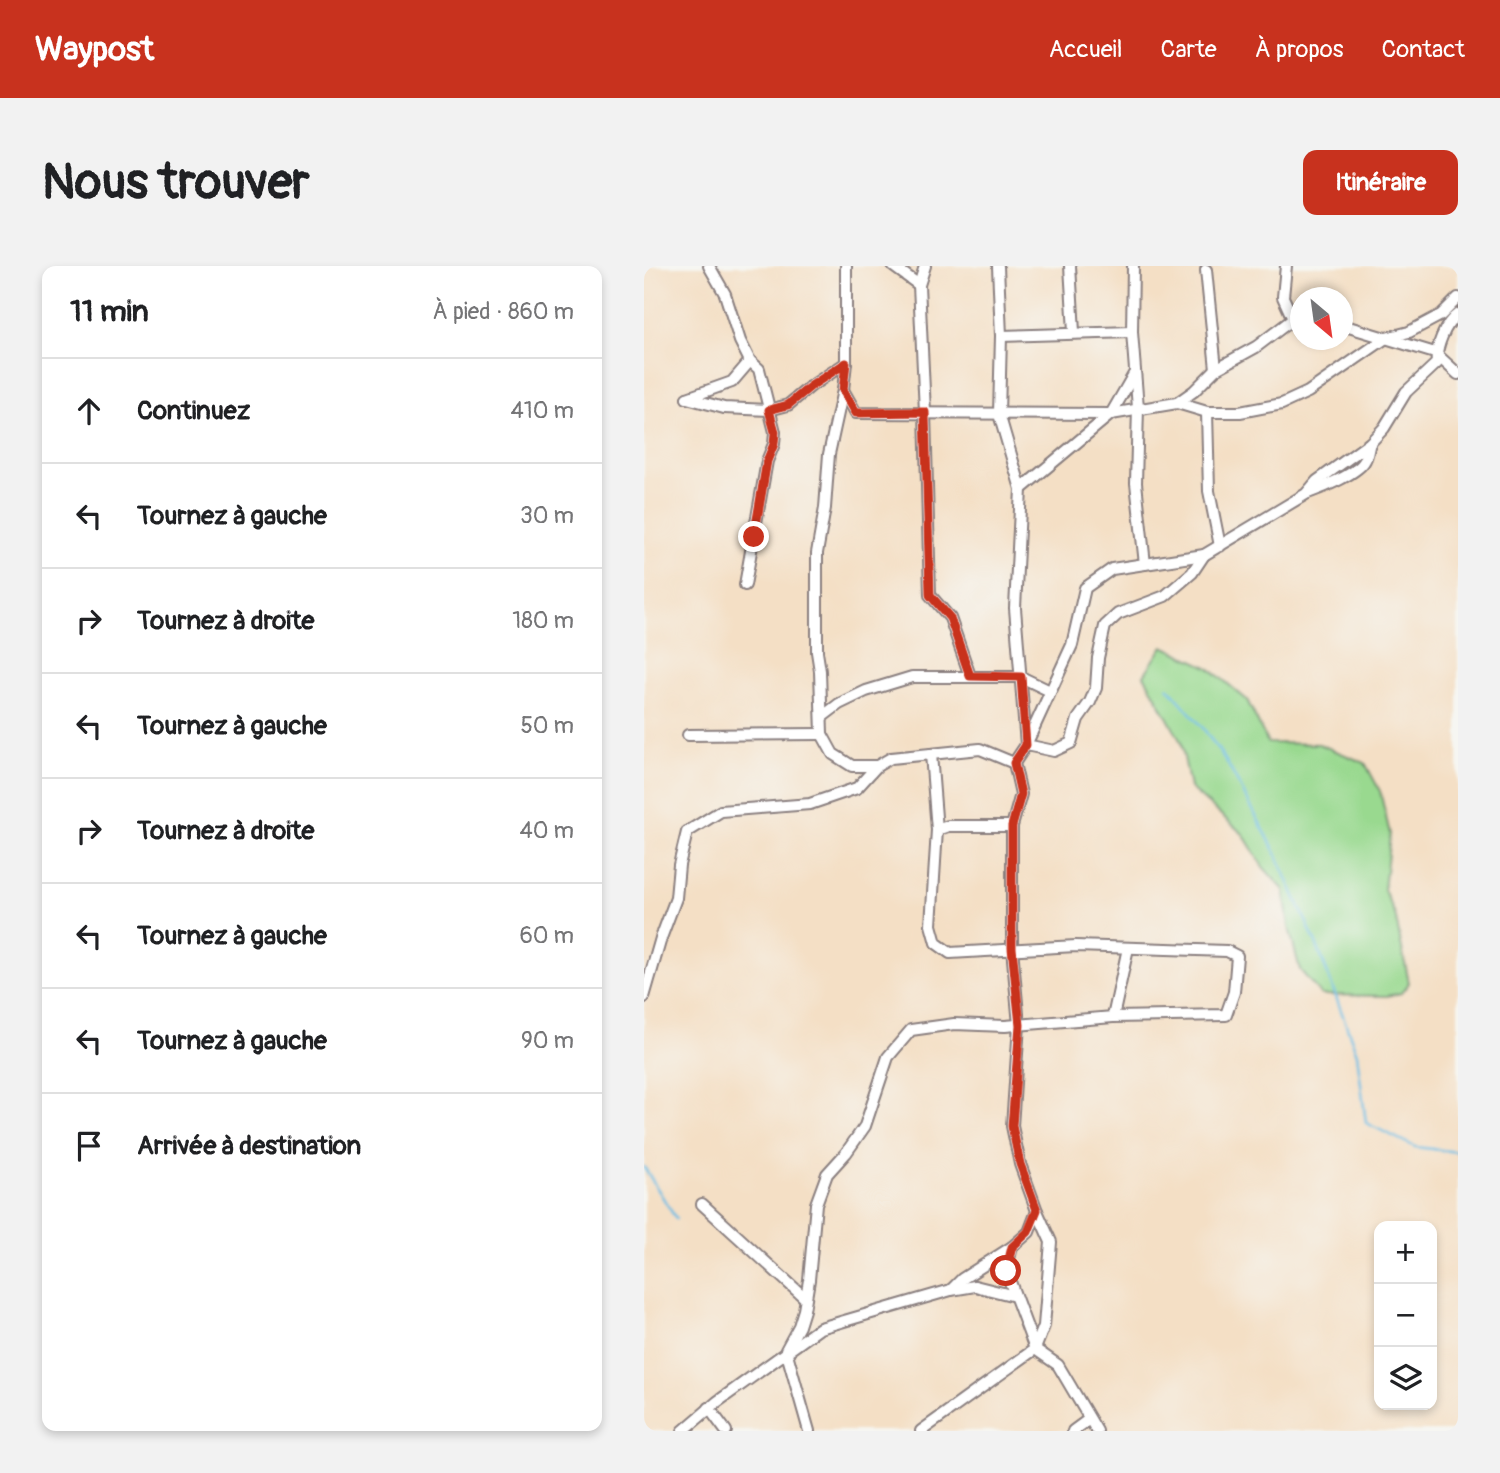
<!DOCTYPE html>
<html lang="fr">
<head>
<meta charset="utf-8">
<style>
  body { margin:0; font-family:Pangolin,sans-serif; background:#f2f2f2; color:#202124 }
  .controls { position:absolute; right:21px; bottom:21px; display:grid; overflow:hidden; border-radius:14px; box-shadow:0 4px 10px #0003 }
  .controls button { width:63px; height:63px; display:grid; place-items:center; padding:0; border:0; border-bottom:2px solid #e0e0e0; background:#fff; color:#202124; font:35px sans-serif }
  .compass { position:absolute; left:646px; top:21px; width:63px; height:63px; border-radius:50%; background:#fff; box-shadow:0 4px 10px #0003; rotate:151deg }
  .stop { position:absolute; width:21px; height:21px; margin:-16px; border:5px solid #c8321e; border-radius:50%; background:#fff }
  .stop.end { background:#c8321e; border-color:#fff; box-shadow:0 2px 7px #0008 }
  .list { margin:0; padding:0; list-style:none }
  h2 { display:flex; justify-content:space-between; align-items:center; height:91px; margin:0; padding:0 28px; font-size:30px }
  h2 small { font-size:23px; font-weight:400; color:#757577 }
  .list li { display:grid; grid-template-columns:46px 1fr auto; gap:21px; align-items:center; box-sizing:border-box; height:105px; padding:0 28px; border-top:2px solid #e0e0e0 }
  .list b { display:block; font-size:26px; white-space:nowrap }
  .list em { font-size:23px; font-style:normal; color:#757577 }
  .icon { flex:none; width:38px; height:38px; fill:none; stroke:currentColor; stroke-width:2; stroke-linecap:round; stroke-linejoin:round }
  .map { position:relative; flex:none; width:814px; height:1165px; overflow:hidden; border-radius:14px }
  header { display:flex; align-items:center; gap:42px; box-sizing:border-box; height:98px; padding:0 35px; background:#c8321e; color:#fff }
  header strong { font-size:33px }
  nav { display:flex; gap:38px; margin-inline-start:auto; font-size:24px }
  .intro { display:flex; align-items:center; justify-content:space-between; box-sizing:border-box; height:168px; padding:0 42px }
  h1 { margin:0; font-size:49px }
  .button { padding:18px 32px; border-radius:14px; background:#c8321e; color:#fff; font-size:24px; font-weight:700 }
  main { display:flex; gap:42px; padding:0 42px }
  aside { flex:1; background:#fff; border-radius:14px; box-shadow:0 4px 10px #0003 }
  .map>svg:first-child { display:block }
  .green { fill:#99d98f; stroke:#5e7e65; stroke-width:2 }
  .lines { fill:none; stroke-linecap:round; stroke-linejoin:round }
  .stream { stroke:#66bbe3; stroke-width:2.5 }
  .minor-casing { stroke:#8b8080; stroke-width:14 }
  .minor { stroke:#fff; stroke-width:10 }
  .route { stroke:#c8321e; stroke-width:9 }
</style>
</head>
<body>
<header>
<strong>Waypost</strong>
<nav><a>Accueil</a><a>Carte</a><a>À propos</a><a>Contact</a></nav>
</header>
<div class="intro"><h1>Nous trouver</h1><a class="button">Itinéraire</a></div>
<main>
<aside>
<h2>11 min<small>À pied · 860 m</small></h2>
<ul class="list">
<li><svg class="icon" aria-label="ahead" viewBox="0 0 24 24"><path d="M12 20V5M6 11l6-6 6 6"/></svg><div><b>Continuez</b></div><em>410 m</em></li>
<li><svg class="icon" aria-label="left" viewBox="0 0 24 24"><path d="M17 20v-9H6M10 6l-5 5 5 5"/></svg><div><b>Tournez à gauche</b></div><em>30 m</em></li>
<li><svg class="icon" aria-label="right" viewBox="0 0 24 24"><path d="M7 20v-9h11M14 6l5 5-5 5"/></svg><div><b>Tournez à droite</b></div><em>180 m</em></li>
<li><svg class="icon" aria-label="left" viewBox="0 0 24 24"><path d="M17 20v-9H6M10 6l-5 5 5 5"/></svg><div><b>Tournez à gauche</b></div><em>50 m</em></li>
<li><svg class="icon" aria-label="right" viewBox="0 0 24 24"><path d="M7 20v-9h11M14 6l5 5-5 5"/></svg><div><b>Tournez à droite</b></div><em>40 m</em></li>
<li><svg class="icon" aria-label="left" viewBox="0 0 24 24"><path d="M17 20v-9H6M10 6l-5 5 5 5"/></svg><div><b>Tournez à gauche</b></div><em>60 m</em></li>
<li><svg class="icon" aria-label="left" viewBox="0 0 24 24"><path d="M17 20v-9H6M10 6l-5 5 5 5"/></svg><div><b>Tournez à gauche</b></div><em>90 m</em></li>
<li><svg class="icon" aria-label="arrive" viewBox="0 0 24 24"><path d="M6 21V4h12l-3 4 3 4H6"/></svg><div><b>Arrivée à destination</b></div></li>
</ul>
</aside>
<div class="map">
<svg width="814" height="1165" viewBox="0 0 814 1165">
  <rect width="100%" height="100%" fill="#f6f6f2"/>
  <filter id="ink" filterUnits="userSpaceOnUse"><feTurbulence type="fractalNoise" baseFrequency=".0143" numOctaves="2"/><feDisplacementMap in="SourceGraphic" scale="14" xChannelSelector="R" yChannelSelector="G"/><feConvolveMatrix kernelMatrix="1 2 1 2 8 2 1 2 1" color-interpolation-filters="sRGB"/></filter>
  <filter id="wash" filterUnits="userSpaceOnUse"><feTurbulence type="fractalNoise" baseFrequency=".00686" numOctaves="4" result="noise"/><feDisplacementMap in="SourceGraphic" scale="28" xChannelSelector="R" yChannelSelector="G"/><feGaussianBlur stdDeviation="1.57" result="paint"/><feColorMatrix in="noise" values="0 0 0 0 0 0 0 0 0 0 0 0 0 0 0 0 0 1.4 0 .05"/><feComposite in="paint" operator="in"/></filter>
  <g filter="url(#wash)">
    <rect width="100%" height="100%" fill="#f4dfc5"/>
    <polygon class="green" points="519,380 564,401 603,434 624,477 675,478 721,497 736,525 746,568 740,624 751,648 765,717 757,727 743,730 677,729 656,704 645,662 640,624 619,601 599,568 546,522 537,476 500,409"/>
    <g class="lines">
      <g class="stream">
        <polyline points="524,421 559,462 582,495 629,581 674,682 713,788 722,857 771,881 814,886"/>
        <polyline points="0,901 32,953"/>
      </g>
    </g>
  </g>
  <g filter="url(#ink)">
    <g class="lines">
      <defs>
        <g id="minor">
          <polyline points="65,0 81,28 96,75 106,95 115,103 131,166 130,178 123,195 101,319"/>
          <polyline points="202,0 202,97 199,124 185,188 181,242 173,287 173,386 176,405 178,468 189,488 208,500 233,500"/>
          <polyline points="249,0 275,19"/>
          <polyline points="281,0 275,19 281,146 286,329 306,352 326,410"/>
          <polyline points="354,0 357,70 355,148 377,223 371,342 382,479 410,485 427,477 434,453 446,436 452,422 454,392 461,360 474,348 521,330 548,307 560,289"/>
          <polyline points="426,0 430,66"/>
          <polyline points="489,0 488,66 494,142 492,217 501,298"/>
          <polyline points="642,0 639,31 649,53"/>
          <polyline points="562,4 572,103"/>
          <polyline points="698,59 791,87 814,108"/>
          <polyline points="357,70 488,66"/>
          <polyline points="199,124 212,147 467,148 533,137 550,125 572,103 612,81 649,53 656,51"/>
          <polyline points="43,132 80,142 125,144 144,139 167,120 202,97"/>
          <polyline points="43,132 88,116 106,95"/>
          <polyline points="533,137 563,146 596,146 638,138 664,126 742,72 765,66 797,49 814,32"/>
          <polyline points="563,146 565,225 576,280"/>
          <polyline points="377,223 467,148 490,108"/>
          <path d="M664 227C678 222 715 207 721 194 724 189 724 182 726 177"/>
          <polyline points="178,451 195,438 222,425 268,411 377,411 406,425"/>
          <polyline points="44,469 178,468"/>
          <polyline points="287,488 293,564"/>
          <polyline points="0,731 17,672 32,632 35,599 43,566 77,545 166,538 213,522 233,500 247,492 336,483 370,497"/>
          <polyline points="469,751 484,682"/>
          <polyline points="58,938 161,1032"/>
          <polyline points="307,1024 318,1013 368,981"/>
          <polyline points="65,1142 82,1165"/>
          <polyline points="39,1165 73,1136 176,1062 307,1024 331,1020 371,1030"/>
          <polyline points="165,1165 142,1084 155,1060 160,1044 165,1014 172,938 183,908 202,887 221,860 244,791 267,764 310,758 361,760 469,751 582,749 590,726 593,690 583,685 432,680 306,687 292,677 287,659 293,564 304,560 368,560"/>
          <polyline points="277,1165 391,1083 400,1060 407,976 393,945"/>
          <polyline points="429,1165 444,1154"/>
          <path d="M453 1165 414 1099 391 1083 362 1005 368 981 385 966 393 945 376 898 368 860 375 759 368 682V560L377 528 370 497 382 479 428 379 441 322 468 303 560 289 662 228 673 215 726 177 740 162 762 126 793 97C791 83 801 57 814 48"/>
        </g>
      </defs>
      <use href="#minor" class="minor-casing"/>
      <use href="#minor" class="minor"/>
    </g>
  </g>
  <g class="lines" filter="url(#ink)">
    <polyline class="route" points="110,271 123,195 130,178 131,166 125,144 144,139 167,120 202,97 199,124 212,147 281,146 286,329 306,352 326,410 377,411 382,479 370,497 377,528 368,560 368,682 376,759 368,860 376,898 393,944 384,966 368,981 362,1005"/>
  </g>
</svg>
<div class="controls">
<button>+</button>
<button>−</button>
<button><svg class="icon" aria-label="layers" viewBox="0 0 24 24"><path d="M12 4l9 5-9 5-9-5zM3 14l9 5 9-5"/></svg></button>
</div>
<svg class="compass" viewBox="-18 -18 36 36"><path d="M0-13l5 13h-10z" fill="#e53935"/><path d="M0 13l5-13h-10z" fill="#757577"/></svg>
<div class="stop" style="left:362px;top:1005px"></div>
<div class="stop end" style="left:110px;top:271px"></div>
</div>
</main>
</body>
</html>
